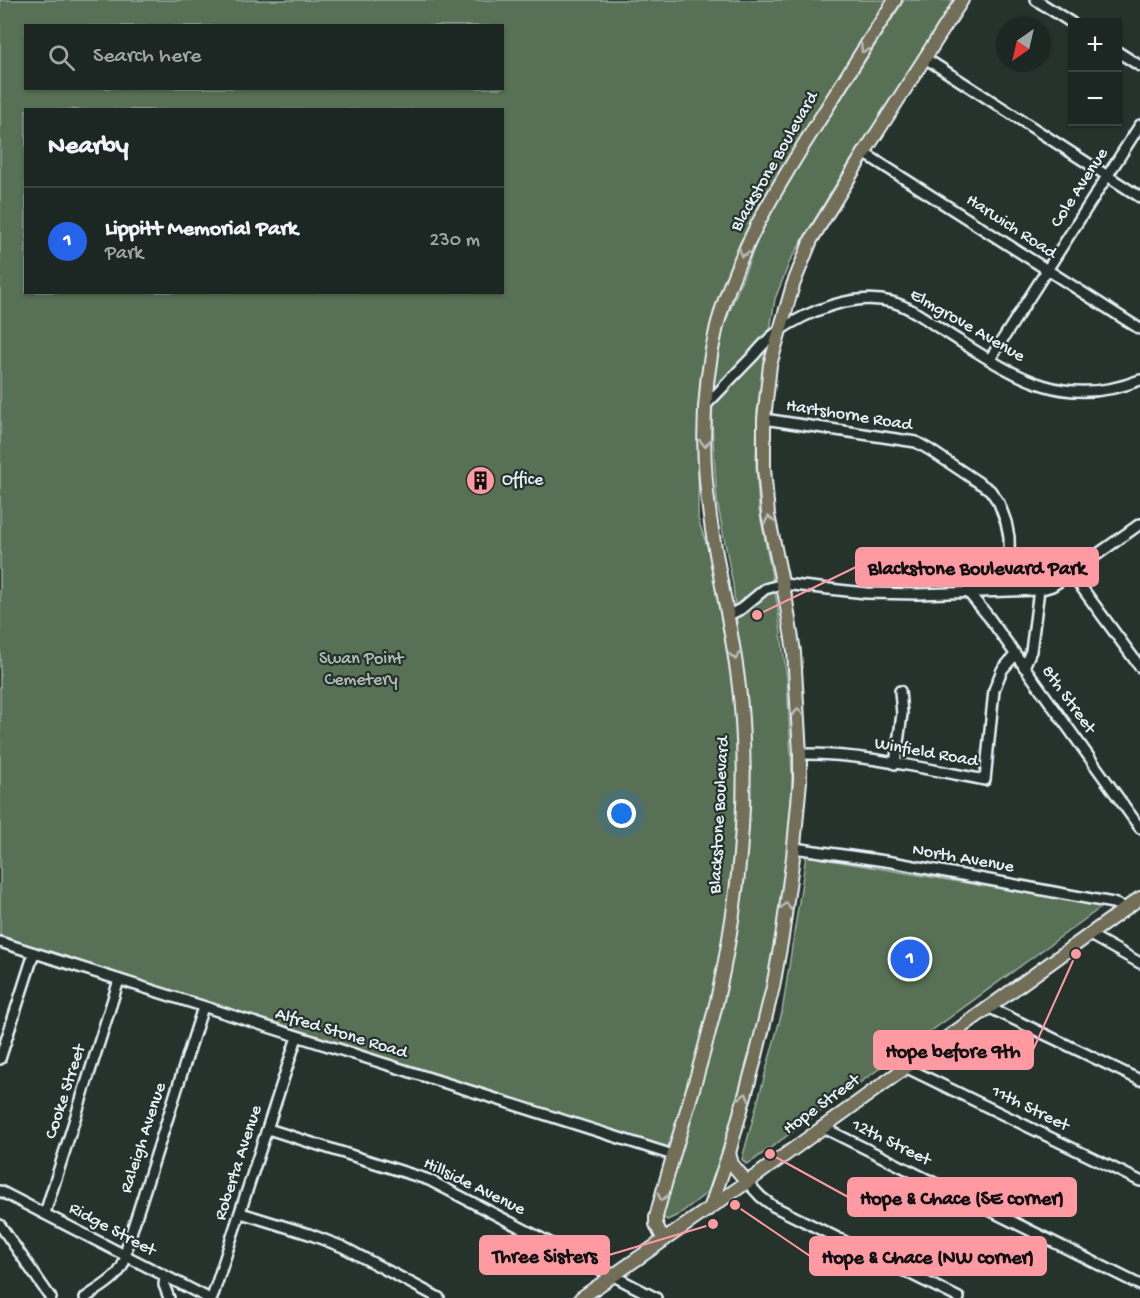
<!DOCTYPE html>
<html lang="en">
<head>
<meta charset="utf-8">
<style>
  body { margin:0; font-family:"Gochi Hand",sans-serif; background:#29322f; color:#f1f3f6 }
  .controls { position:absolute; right:18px; top:18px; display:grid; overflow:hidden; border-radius:0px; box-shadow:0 2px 4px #0004 }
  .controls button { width:54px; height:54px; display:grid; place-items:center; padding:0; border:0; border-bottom:2px solid #3a4340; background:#1c2622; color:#f1f3f6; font:30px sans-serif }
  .compass { position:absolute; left:996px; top:18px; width:54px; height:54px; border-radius:50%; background:#1c2622; box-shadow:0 2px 4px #0004; rotate:214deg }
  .you { position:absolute; left:622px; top:814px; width:21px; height:21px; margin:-15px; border:4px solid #fff; border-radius:50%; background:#1a73e8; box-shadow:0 0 0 9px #1a73e833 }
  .badge { display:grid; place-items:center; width:39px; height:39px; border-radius:50%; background:#2563eb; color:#fff; font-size:20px; font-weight:700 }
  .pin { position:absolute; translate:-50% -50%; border:3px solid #fff; box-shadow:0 2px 6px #0006 }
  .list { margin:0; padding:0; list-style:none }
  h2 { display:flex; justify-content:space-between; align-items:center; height:78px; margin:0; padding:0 24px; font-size:26px }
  h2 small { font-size:20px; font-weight:400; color:#a0a5a5 }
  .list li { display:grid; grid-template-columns:39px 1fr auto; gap:18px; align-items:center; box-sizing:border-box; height:108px; padding:0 24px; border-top:2px solid #3a4340 }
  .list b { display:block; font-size:22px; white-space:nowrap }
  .list p { margin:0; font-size:20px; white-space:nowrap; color:#a0a5a5 }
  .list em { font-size:20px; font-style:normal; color:#a0a5a5 }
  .icon { flex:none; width:33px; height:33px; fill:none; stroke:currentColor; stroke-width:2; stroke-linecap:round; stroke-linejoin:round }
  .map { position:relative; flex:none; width:1140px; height:1298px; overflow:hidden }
  .search { position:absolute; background:#1c2622; box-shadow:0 2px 4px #0004; left:24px; top:24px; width:480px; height:66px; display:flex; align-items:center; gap:15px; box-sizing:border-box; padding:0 21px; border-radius:0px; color:#a0a5a5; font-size:22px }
  .panel { position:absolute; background:#1c2622; box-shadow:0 2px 4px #0004; left:24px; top:108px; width:480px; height:186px; border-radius:0px }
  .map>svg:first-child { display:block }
  .green { fill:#596f54; stroke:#a0b0a6; stroke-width:1.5; fill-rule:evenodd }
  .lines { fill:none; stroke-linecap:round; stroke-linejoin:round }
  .minor-casing { stroke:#e8f1f8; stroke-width:14 }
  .major-casing { stroke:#e8f1f8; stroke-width:16 }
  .minor { stroke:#26332d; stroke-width:9 }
  .major { stroke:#726e59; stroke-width:12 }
  .oneway { stroke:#b9bdb8 }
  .labels { text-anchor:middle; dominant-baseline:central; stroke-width:4.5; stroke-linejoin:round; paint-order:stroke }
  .street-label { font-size:18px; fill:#e8f1f8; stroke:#26332d }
  .poi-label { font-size:18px; fill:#e8f1f8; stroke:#26332d; text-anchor:start }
  .park-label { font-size:18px; fill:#afbdb6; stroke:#26332d }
  .leader { fill:none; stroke:#ff9aa2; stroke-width:2 }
  .callout-dot { fill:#ff9aa2; stroke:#26332d; stroke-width:2 }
  .callout { fill:#ff9aa2; stroke:#ff9aa2; stroke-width:2 }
  .callout-label { font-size:20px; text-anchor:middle; font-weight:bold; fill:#111 }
</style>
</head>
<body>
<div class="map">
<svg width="1140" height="1298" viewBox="0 0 1140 1298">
  <rect width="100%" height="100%" fill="#26332d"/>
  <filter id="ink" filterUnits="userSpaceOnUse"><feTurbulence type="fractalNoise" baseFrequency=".0167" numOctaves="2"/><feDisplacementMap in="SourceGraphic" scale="12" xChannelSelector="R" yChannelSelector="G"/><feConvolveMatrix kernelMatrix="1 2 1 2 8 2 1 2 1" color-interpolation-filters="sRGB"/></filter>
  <g filter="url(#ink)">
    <g class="green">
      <path d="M0 0H892L758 220 703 375 699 395 698 519 713 564 745 746 723 969 674 1152 0 941ZM26 26H502V88H26ZM26 110H502V292H26Z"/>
      <polygon points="904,0 957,0 835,186 790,261 775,299 757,412 756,464 759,509 777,603 787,679 792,775 791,826 777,940 754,1049 713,1188 678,1215 667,1220 661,1215 728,978 746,715 733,585 717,501 712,424 714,370 722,331 763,226 806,154"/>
      <polygon points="806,856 1103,906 751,1162 746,1164 742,1159 782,1012"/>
    </g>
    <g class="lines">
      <defs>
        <g id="minor">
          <polyline points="1036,0 1072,23"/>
          <polyline points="1118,52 1140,66"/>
          <polyline points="925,58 1140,197"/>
          <polyline points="864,153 1140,329"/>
          <polyline points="990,359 1140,125"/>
          <path d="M704 407C721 390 737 372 754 355 761 347 769 338 777 332 808 311 854 292 892 302 913 308 929 322 947 333 1012 374 1061 411 1140 380"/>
          <polyline points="764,419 916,442 930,450 990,490 999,503 1006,522 1009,537 1010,590"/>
          <polyline points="1071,573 1140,667"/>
          <polyline points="968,592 988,616 1140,828"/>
          <polyline points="729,615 741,609 765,589 783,584 866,593 918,594 1039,590 1052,586 1060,581 1140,524"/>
          <polyline points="1024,667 1031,651 1039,590"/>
          <path d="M800 754C862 753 925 769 985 780L994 690 1002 670 1015 655"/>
          <polyline points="895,764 902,714 900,691"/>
          <polyline points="794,848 892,862 1113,903 1126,908"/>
          <polyline points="1090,935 1140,963"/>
          <polyline points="0,942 673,1155"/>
          <polyline points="990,1008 1140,1080"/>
          <polyline points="0,1059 34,953"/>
          <polyline points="905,1067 1140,1181"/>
          <polyline points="822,1127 1140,1285"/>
          <polyline points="268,1129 429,1180 656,1298"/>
          <polyline points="747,1182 761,1197 773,1206 959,1298"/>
          <polyline points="0,1191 208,1298"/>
          <polyline points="45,1213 119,980"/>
          <polyline points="241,1213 309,1234 343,1247 439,1298"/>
          <polyline points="0,1225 51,1298"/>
          <polyline points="165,1277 164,1285 169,1298"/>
          <path d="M85 1298C107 1282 126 1276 127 1246L203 1007"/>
          <polyline points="212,1298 297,1037"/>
        </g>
        <g id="major">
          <polyline points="729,1153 732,1164 747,1182"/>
          <polyline points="711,1206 729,1153 756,1056 773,987 782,937 793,857 800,781 800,754 794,652 786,601 768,515 764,468 764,419 770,365 793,285 811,240 864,153 962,0"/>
          <path d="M663 1239 656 1224V1217C675 1145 700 1073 717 1000 737 910 748 813 742 720 738 655 722 593 712 530 701 462 701 392 717 326 736 254 774 192 813 130 840 87 867 43 895 0"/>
          <polyline points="581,1298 760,1173 1140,898"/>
        </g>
      </defs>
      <use href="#minor" class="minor-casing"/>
      <use href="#major" class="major-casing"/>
      <use href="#minor" class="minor"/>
      <use href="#major" class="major"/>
    </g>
    <defs><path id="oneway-chevron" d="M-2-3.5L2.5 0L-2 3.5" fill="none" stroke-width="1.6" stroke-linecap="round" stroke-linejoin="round" transform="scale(1.5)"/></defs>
    <g class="oneway">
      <use href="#oneway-chevron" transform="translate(864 49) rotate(122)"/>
      <use href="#oneway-chevron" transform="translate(743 253) rotate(114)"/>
      <use href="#oneway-chevron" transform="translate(705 443) rotate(89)"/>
      <use href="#oneway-chevron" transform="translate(769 520) rotate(-101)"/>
      <use href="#oneway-chevron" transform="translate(735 656) rotate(81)"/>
      <use href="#oneway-chevron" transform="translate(798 712) rotate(-93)"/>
      <use href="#oneway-chevron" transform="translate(786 906) rotate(-83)"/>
      <use href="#oneway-chevron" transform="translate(745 1097) rotate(-74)"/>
      <use href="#oneway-chevron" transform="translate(662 1197) rotate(105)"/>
    </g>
  </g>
  <defs>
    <symbol id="building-disc" viewBox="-11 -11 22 22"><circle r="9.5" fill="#ff9aa2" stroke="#26332d"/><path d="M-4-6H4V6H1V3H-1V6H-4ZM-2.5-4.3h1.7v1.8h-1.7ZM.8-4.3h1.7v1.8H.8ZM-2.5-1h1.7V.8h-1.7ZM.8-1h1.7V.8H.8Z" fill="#111"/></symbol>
  </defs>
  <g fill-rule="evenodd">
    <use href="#building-disc" x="464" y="464" width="33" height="33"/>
  </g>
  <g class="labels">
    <g class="street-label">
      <text transform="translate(775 162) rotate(-60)">Blackstone Boulevard</text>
      <text transform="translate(1080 188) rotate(-57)">Cole Avenue</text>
      <text transform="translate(1011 227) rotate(33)">Harwich Road</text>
      <text transform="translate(967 326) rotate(30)">Elmgrove Avenue</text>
      <text transform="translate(849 416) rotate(9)">Hartshorne Road</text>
      <text transform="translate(1068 700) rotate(54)">8th Street</text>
      <text transform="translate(926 753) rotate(10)">Winfield Road</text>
      <text transform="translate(720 815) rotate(-87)">Blackstone Boulevard</text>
      <text transform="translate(963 859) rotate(10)">North Avenue</text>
      <text transform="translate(341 1034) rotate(17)">Alfred Stone Road</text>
      <text transform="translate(66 1092) rotate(-72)">Cooke Street</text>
      <text transform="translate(822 1105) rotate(-36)">Hope Street</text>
      <text transform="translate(1030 1109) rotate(26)">11th Street</text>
      <text transform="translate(144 1138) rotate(-72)">Raleigh Avenue</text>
      <text transform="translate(891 1143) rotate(26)">12th Street</text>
      <text transform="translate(239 1163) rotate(-72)">Roberta Avenue</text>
      <text transform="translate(474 1187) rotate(26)">Hillside Avenue</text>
      <text transform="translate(112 1230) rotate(28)">Ridge Street</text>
    </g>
    <g class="poi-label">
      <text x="502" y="480">Office</text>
    </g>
    <g class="park-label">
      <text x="361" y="659">Swan Point<tspan x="361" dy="21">Cemetery</tspan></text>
    </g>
  </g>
  <path class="leader" d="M757 615L856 567M1076 954L1033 1050M770 1154L848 1197M713 1224L609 1255M735 1205L810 1256"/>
  <g class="callout-dot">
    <circle cx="757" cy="615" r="6"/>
    <circle cx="1076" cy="954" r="6"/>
    <circle cx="770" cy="1154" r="6"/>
    <circle cx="713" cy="1224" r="6"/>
    <circle cx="735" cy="1205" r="6"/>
  </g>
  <g class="callout">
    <rect x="856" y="548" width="242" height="38" rx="6"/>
    <rect x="874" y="1031" width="159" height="38" rx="6"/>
    <rect x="848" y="1178" width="228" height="38" rx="6"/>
    <rect x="480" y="1236" width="129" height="38" rx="6"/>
    <rect x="810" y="1237" width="236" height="38" rx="6"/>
  </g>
  <g class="callout-label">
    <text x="977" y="574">Blackstone Boulevard Park</text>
    <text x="953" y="1057">Hope before 9th</text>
    <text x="962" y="1204">Hope &amp; Chace (SE corner)</text>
    <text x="545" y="1262">Three Sisters</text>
    <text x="928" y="1263">Hope &amp; Chace (NW corner)</text>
  </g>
</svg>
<div class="controls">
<button>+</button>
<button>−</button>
</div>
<svg class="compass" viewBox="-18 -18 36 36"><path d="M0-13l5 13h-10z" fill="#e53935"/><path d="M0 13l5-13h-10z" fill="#a0a5a5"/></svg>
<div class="you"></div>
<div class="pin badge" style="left:910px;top:959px">1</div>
<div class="search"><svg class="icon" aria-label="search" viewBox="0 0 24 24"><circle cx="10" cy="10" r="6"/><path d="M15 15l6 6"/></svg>Search here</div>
<section class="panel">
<h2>Nearby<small></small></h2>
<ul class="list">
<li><span class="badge">1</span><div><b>Lippitt Memorial Park</b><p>Park</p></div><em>230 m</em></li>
</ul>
</section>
</div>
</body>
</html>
